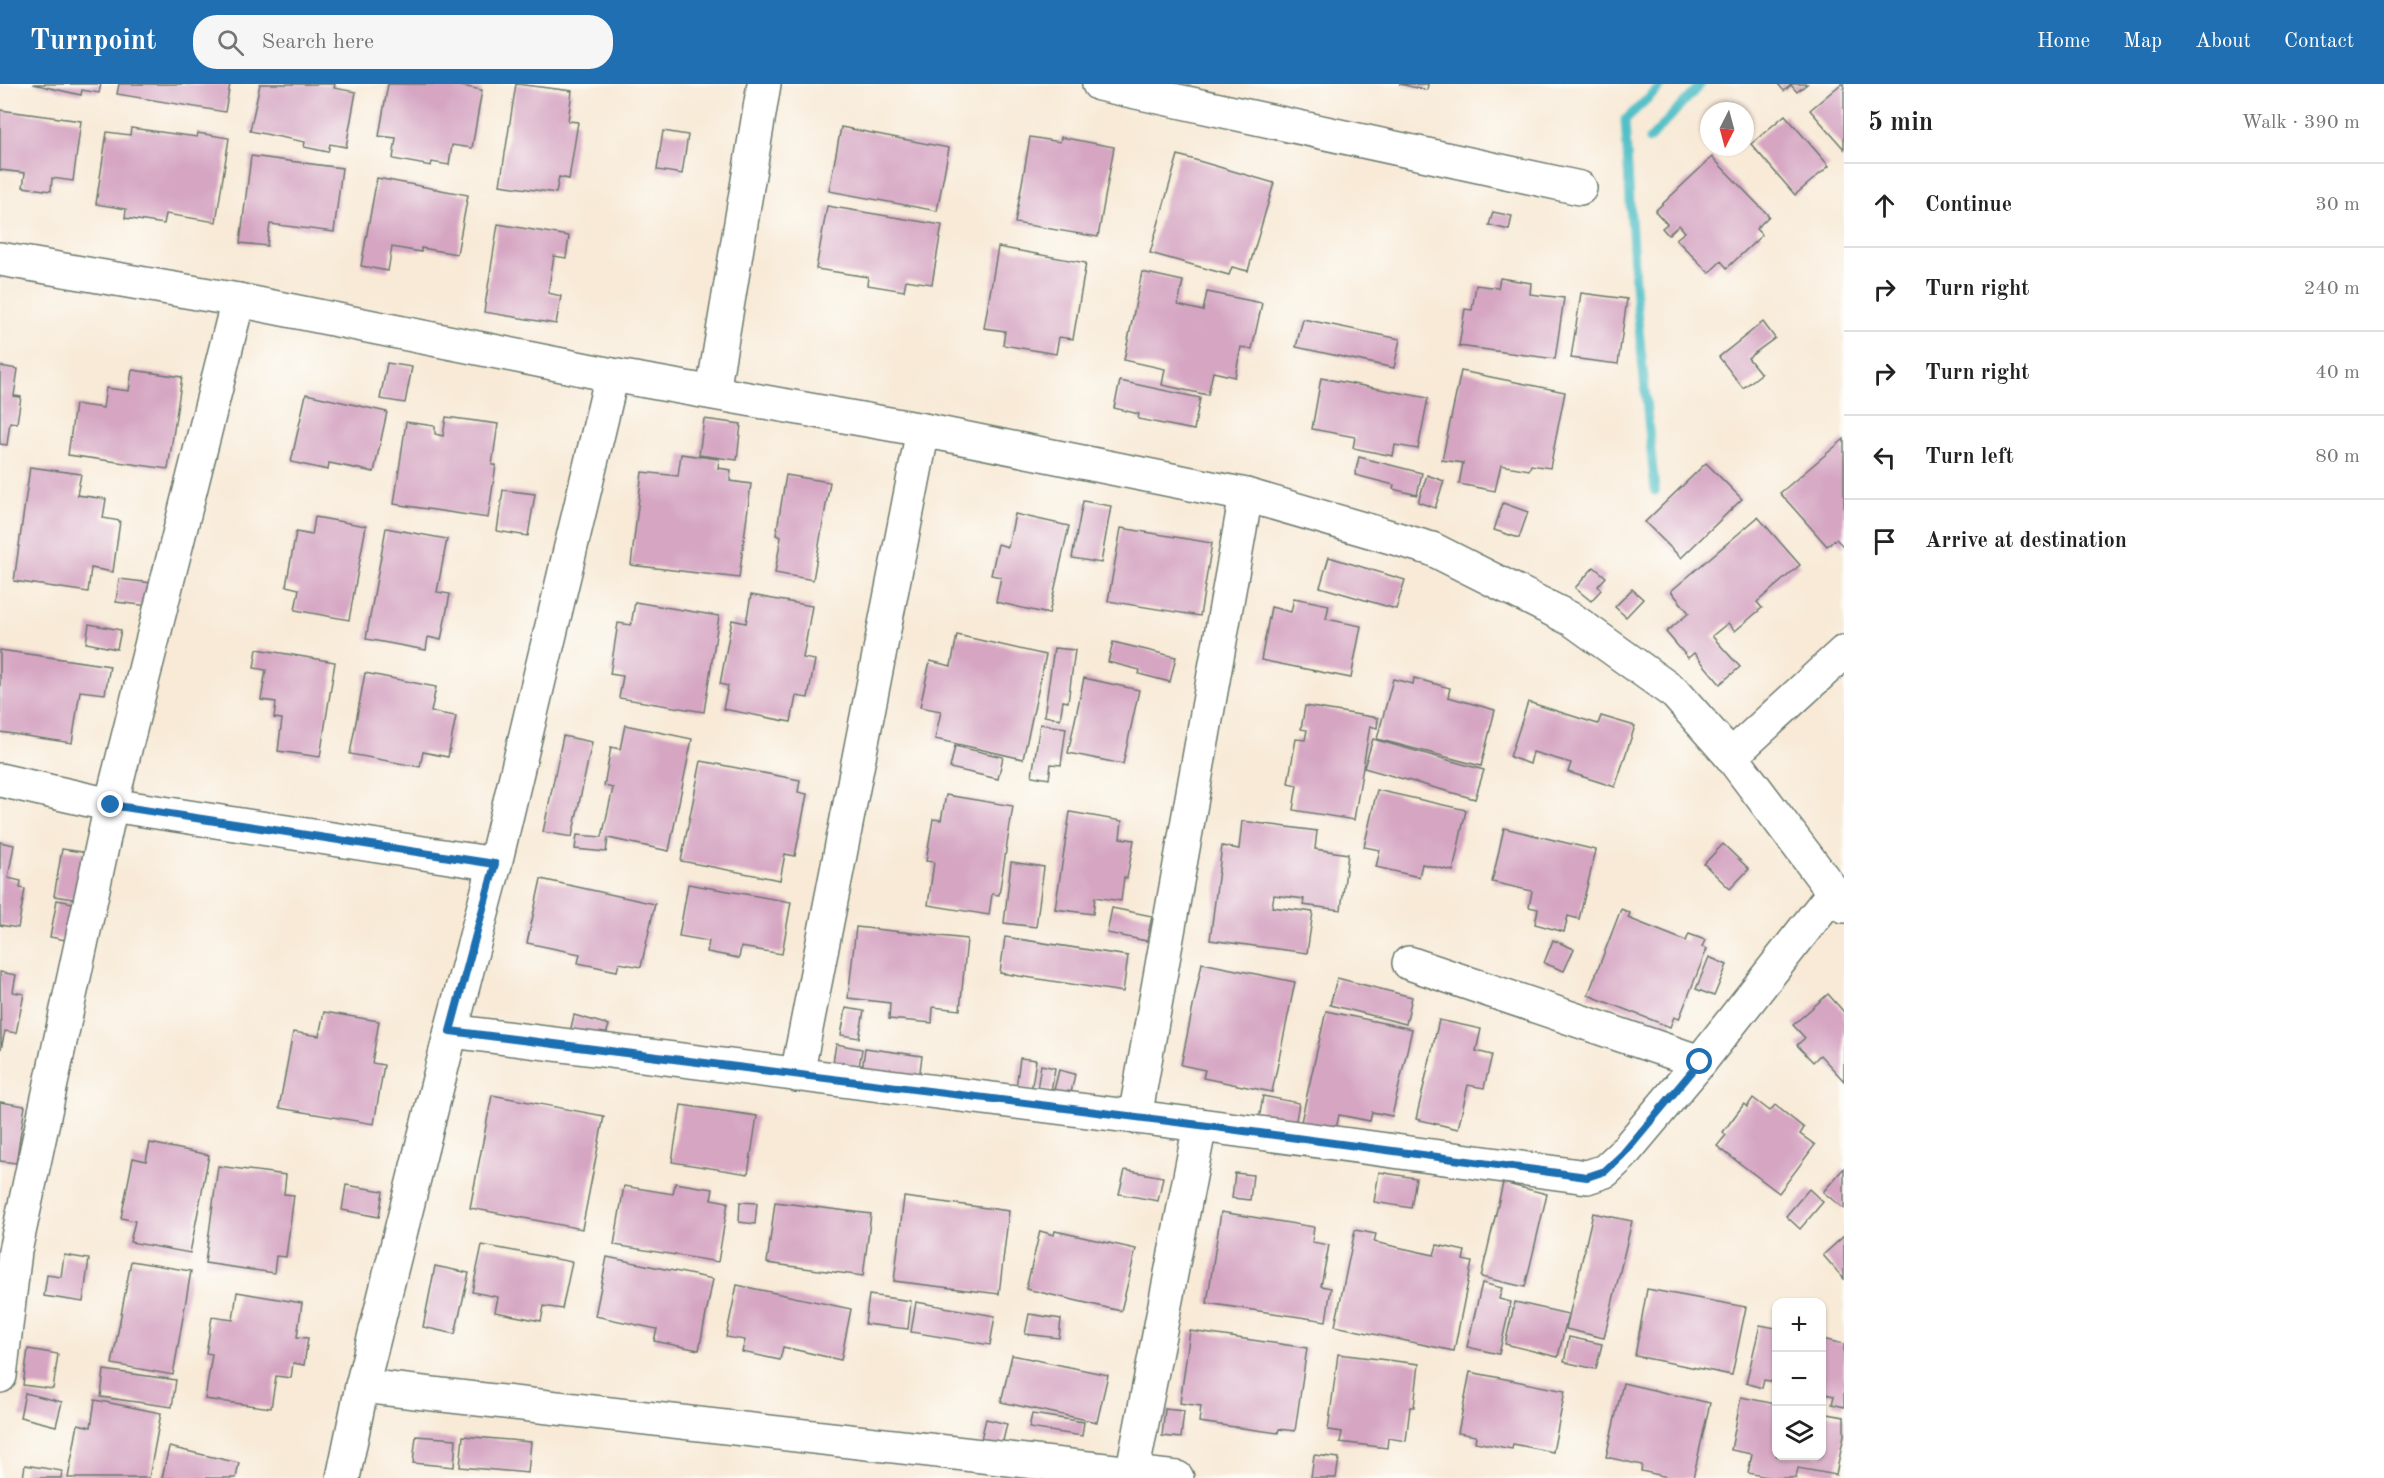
<!DOCTYPE html>
<html lang="en">
<head>
<meta charset="utf-8">
<style>
  body { margin:0; font-family:"Old Standard TT",serif; background:#f6f6f6; color:#222 }
  .controls { position:absolute; right:18px; bottom:18px; display:grid; overflow:hidden; border-radius:12px; box-shadow:0 2px 4px #0004 }
  .controls button { width:54px; height:54px; display:grid; place-items:center; padding:0; border:0; border-bottom:2px solid #e0e0e0; background:#fff; color:#222; font:30px sans-serif }
  .compass { position:absolute; left:1700px; top:18px; width:54px; height:54px; border-radius:50%; background:#fff; box-shadow:0 2px 4px #0004; rotate:186deg }
  .stop { position:absolute; width:18px; height:18px; margin:-14px; border:4px solid #1f6fb2; border-radius:50%; background:#fff }
  .stop.end { background:#1f6fb2; border-color:#fff; box-shadow:0 2px 6px #0008 }
  .list { margin:0; padding:0; list-style:none }
  h2 { display:flex; justify-content:space-between; align-items:center; height:78px; margin:0; padding:0 24px; font-size:26px }
  h2 small { font-size:20px; font-weight:400; color:#767676 }
  .list li { display:grid; grid-template-columns:39px 1fr auto; gap:18px; align-items:center; box-sizing:border-box; height:84px; padding:0 24px; border-top:2px solid #e0e0e0 }
  .list b { display:block; font-size:22px; white-space:nowrap }
  .list em { font-size:20px; font-style:normal; color:#767676 }
  .icon { flex:none; width:33px; height:33px; fill:none; stroke:currentColor; stroke-width:2; stroke-linecap:round; stroke-linejoin:round }
  .map { position:relative; flex:none; width:1844px; height:1394px; overflow:hidden }
  header { display:flex; align-items:center; gap:36px; box-sizing:border-box; height:84px; padding:0 30px; background:#1f6fb2; color:#fff }
  header strong { font-size:28px }
  nav { display:flex; gap:33px; margin-inline-start:auto; font-size:21px }
  .search { width:420px; height:54px; background:#f6f6f6; display:flex; align-items:center; gap:15px; box-sizing:border-box; padding:0 21px; border-radius:24px; color:#767676; font-size:22px }
  main { display:flex }
  aside { flex:1; background:#fff }
  .map>svg:first-child { display:block }
  .lines { fill:none; stroke-linecap:round; stroke-linejoin:round }
  .stream { stroke:#52c0c7; stroke-width:9 }
  .building { fill:#d5a5c2 }
  .minor-casing { stroke:#6b7a6d; stroke-width:36 }
  .minor { stroke:#fff; stroke-width:33 }
  .route { stroke:#1f6fb2; stroke-width:8 }
</style>
</head>
<body>
<header>
<strong>Turnpoint</strong>
<div class="search"><svg class="icon" aria-label="search" viewBox="0 0 24 24"><circle cx="10" cy="10" r="6"/><path d="M15 15l6 6"/></svg>Search here</div>
<nav><a>Home</a><a>Map</a><a>About</a><a>Contact</a></nav>
</header>
<main>
<div class="map">
<svg width="1844" height="1394" viewBox="0 0 1844 1394">
  <rect width="100%" height="100%" fill="#fdfcf7"/>
  <filter id="ink" filterUnits="userSpaceOnUse"><feTurbulence type="fractalNoise" baseFrequency=".0167" numOctaves="2"/><feDisplacementMap in="SourceGraphic" scale="12" xChannelSelector="R" yChannelSelector="G"/><feConvolveMatrix kernelMatrix="1 2 1 2 8 2 1 2 1" color-interpolation-filters="sRGB"/></filter>
  <filter id="wash" filterUnits="userSpaceOnUse"><feTurbulence type="fractalNoise" baseFrequency=".008" numOctaves="4" result="noise"/><feDisplacementMap in="SourceGraphic" scale="24" xChannelSelector="R" yChannelSelector="G"/><feGaussianBlur stdDeviation="1.35" result="paint"/><feColorMatrix in="noise" values="0 0 0 0 0 0 0 0 0 0 0 0 0 0 0 0 0 1.4 0 .05"/><feComposite in="paint" operator="in"/></filter>
  <g filter="url(#wash)">
    <rect width="100%" height="100%" fill="#f8ead7"/>
    <g class="lines">
      <g class="stream">
        <polyline points="1649,56 1701,0"/>
        <polyline points="1655,407 1636,214 1625,36 1663,0"/>
      </g>
    </g>
    <g id="blocks">
      <g class="building">
        <polygon points="33,0 101,0 99,9 82,6 81,11"/>
        <polygon points="119,0 230,0 225,28 117,10"/>
        <polygon points="260,0 335,0 334,4 356,8 346,63 330,60 328,68 304,63 305,58 250,47"/>
        <polygon points="388,0 461,0 461,2 482,6 472,64 452,61 449,81 432,78 431,82 393,75 396,54 379,52"/>
        <polygon points="516,0 572,7 568,37 578,38 569,95 559,93 556,109 500,101"/>
        <polygon points="1399,0 1428,0 1427,6"/>
        <polygon points="1778,0 1807,0 1797,8 1791,1 1784,7"/>
        <polygon points="1841,0 1844,0 1844,65 1810,26"/>
        <polygon points="0,26 81,37 73,97 52,94 51,107 23,103 25,89 0,86"/>
        <polygon points="1785,31 1829,82 1795,111 1751,60"/>
        <polygon points="841,43 949,64 937,127 829,107"/>
        <polygon points="131,44 197,53 198,49 229,54 216,138 166,130 164,140 125,134 126,125 96,120 107,48 130,51"/>
        <polygon points="663,47 688,51 682,90 657,86"/>
        <polygon points="1030,53 1060,58 1061,53 1114,63 1098,153 1015,139"/>
        <polygon points="1178,71 1274,99 1248,187 1232,183 1229,191 1150,169"/>
        <polygon points="251,72 342,84 334,148 270,140 267,162 240,159"/>
        <polygon points="1712,73 1769,132 1756,145 1762,151 1727,184 1721,177 1709,189 1676,155 1685,148 1679,141 1668,151 1662,144 1667,140 1655,127"/>
        <polygon points="377,94 468,111 457,170 421,164 421,168 392,163 388,187 361,182"/>
        <polygon points="827,122 942,141 932,200 906,196 904,207 867,201 868,193 816,185"/>
        <polygon points="1493,128 1512,132 1509,146 1489,141"/>
        <polygon points="498,140 569,152 566,174 554,172 548,209 561,212 556,240 484,228"/>
        <polygon points="998,163 1086,179 1073,255 1059,253 1056,270 1003,261 1005,247 984,244"/>
        <polygon points="1142,188 1183,197 1178,221 1203,227 1207,208 1262,219 1252,265 1241,263 1235,293 1213,288 1208,311 1162,301 1165,285 1124,276"/>
        <polygon points="1500,194 1531,199 1530,210 1564,214 1555,275 1459,262 1465,225 1472,226 1476,201 1498,204"/>
        <polygon points="1581,209 1627,215 1618,280 1571,274"/>
        <polygon points="1303,235 1400,255 1394,284 1296,263"/>
        <polygon points="1763,238 1775,254 1748,274 1761,290 1743,304 1719,273"/>
        <polygon points="387,279 412,283 405,319 380,315"/>
        <polygon points="0,282 18,285 14,312 21,313 17,339 10,338 7,361 0,360"/>
        <polygon points="132,286 182,293 168,385 68,371 75,320 103,324 106,304 129,307"/>
        <polygon points="1461,287 1565,308 1550,384 1531,381 1529,386 1501,381 1495,407 1459,400 1463,379 1442,376"/>
        <polygon points="1321,294 1428,314 1418,365 1395,361 1393,372 1353,364 1355,353 1312,345"/>
        <polygon points="1120,297 1200,314 1194,346 1138,335 1139,330 1114,324"/>
        <polygon points="306,310 387,328 374,388 329,379 328,386 291,378"/>
        <polygon points="446,333 498,340 492,381 496,381 488,434 394,420 406,338 435,342 435,350 443,352"/>
        <polygon points="704,335 741,340 737,376 699,371"/>
        <polygon points="1844,355 1844,463 1836,455 1827,462 1780,409"/>
        <polygon points="681,370 719,375 718,384 731,386 730,397 751,400 739,494 631,481 642,388 678,392"/>
        <polygon points="1359,373 1422,389 1417,411 1393,405 1394,401 1355,391"/>
        <polygon points="1706,379 1742,415 1681,474 1645,438"/>
        <polygon points="30,383 81,390 77,411 106,415 103,434 120,437 113,488 91,484 88,508 14,497"/>
        <polygon points="786,391 830,398 813,496 775,489 781,453 776,451"/>
        <polygon points="1427,391 1444,397 1435,424 1418,418"/>
        <polygon points="503,406 535,410 528,452 497,447"/>
        <polygon points="1083,417 1111,422 1101,479 1072,474"/>
        <polygon points="1503,419 1528,428 1519,454 1494,446"/>
        <polygon points="1015,430 1069,442 1049,530 996,518 1001,493 991,491 998,460 1008,463"/>
        <polygon points="315,433 366,442 349,536 295,526 299,505 286,502 296,448 312,451"/>
        <polygon points="1758,433 1800,481 1757,518 1762,524 1735,547 1728,539 1712,552 1740,583 1720,600 1694,569 1688,574 1666,548 1689,529 1671,507"/>
        <polygon points="386,444 447,455 437,508 450,510 441,556 428,553 426,566 366,555"/>
        <polygon points="1121,444 1212,459 1200,532 1108,517"/>
        <polygon points="1329,473 1405,496 1396,525 1320,503"/>
        <polygon points="1594,483 1606,493 1598,502 1601,506 1591,517 1575,504"/>
        <polygon points="119,495 152,499 149,522 116,518"/>
        <polygon points="1632,505 1643,515 1626,533 1615,523"/>
        <polygon points="751,511 812,522 803,574 815,576 808,614 796,612 791,638 723,625 728,602 720,600 732,536 746,539"/>
        <polygon points="1294,514 1329,521 1326,535 1361,542 1351,594 1261,576 1271,523 1291,528"/>
        <polygon points="635,518 719,532 704,628 619,614 623,592 610,590 618,539 631,541"/>
        <polygon points="89,540 121,546 117,565 86,559"/>
        <polygon points="957,551 1046,571 1023,675 935,655 941,627 920,623 930,577 951,582"/>
        <polygon points="1113,558 1176,573 1170,598 1139,590 1140,586 1108,578"/>
        <polygon points="1054,564 1075,566 1068,618 1063,617 1060,635 1044,632"/>
        <polygon points="257,565 335,578 320,673 278,667 282,635 274,634 276,618 261,616 266,586 254,584"/>
        <polygon points="0,566 110,582 105,610 80,607 72,659 0,648"/>
        <polygon points="365,589 436,603 431,628 456,632 448,673 423,668 420,683 350,670"/>
        <polygon points="1084,594 1139,606 1123,680 1068,669"/>
        <polygon points="1414,594 1450,604 1448,613 1495,626 1481,682 1377,655 1393,595 1413,600"/>
        <polygon points="1528,618 1598,640 1601,632 1635,642 1615,703 1568,688 1571,679 1533,668 1530,680 1510,673"/>
        <polygon points="1305,622 1378,634 1377,644 1370,642 1354,736 1293,726 1297,701 1288,699 1296,655 1305,656 1307,646 1301,645"/>
        <polygon points="1040,640 1066,644 1061,681 1051,680 1049,695 1032,692"/>
        <polygon points="625,641 692,655 669,767 608,754 606,768 575,765 577,751 602,753 613,704 604,702 611,663 620,665"/>
        <polygon points="563,652 592,658 572,753 543,748"/>
        <polygon points="1373,655 1484,686 1475,715 1364,684"/>
        <polygon points="955,662 1003,673 998,695 950,684"/>
        <polygon points="701,677 800,696 798,708 807,710 795,772 785,770 780,796 681,777"/>
        <polygon points="1377,706 1466,726 1453,787 1422,780 1419,793 1376,783 1380,766 1364,763"/>
        <polygon points="946,711 1013,722 999,811 992,810 989,831 928,821 934,778 926,777 933,735 941,736"/>
        <polygon points="1070,728 1122,737 1120,754 1134,756 1127,794 1124,793 1121,817 1095,813 1093,830 1055,825"/>
        <polygon points="1242,737 1317,747 1315,765 1348,770 1341,826 1303,821 1304,815 1274,811 1272,823 1313,828 1307,869 1210,856 1222,762 1239,765"/>
        <polygon points="1504,744 1596,766 1579,835 1568,832 1564,848 1535,840 1538,825 1529,823 1532,807 1492,798"/>
        <polygon points="0,758 14,761 8,794 21,797 20,804 25,805 18,844 0,841"/>
        <polygon points="1723,760 1749,785 1730,805 1704,780"/>
        <polygon points="62,765 88,769 80,816 54,812"/>
        <polygon points="1011,778 1044,783 1036,843 1004,839"/>
        <polygon points="541,795 655,820 641,883 619,879 617,887 578,879 580,870 527,859"/>
        <polygon points="688,800 791,818 782,870 741,863 739,874 707,868 709,857 679,852"/>
        <polygon points="57,816 78,820 71,857 50,853"/>
        <polygon points="1112,824 1152,832 1147,857 1107,849"/>
        <polygon points="1621,825 1630,829 1628,834 1686,857 1689,850 1705,856 1702,863 1707,865 1679,935 1674,933 1670,943 1588,911"/>
        <polygon points="856,843 967,855 960,926 933,923 932,939 889,935 890,919 848,914"/>
        <polygon points="1005,853 1128,872 1123,908 1000,889"/>
        <polygon points="1553,856 1574,865 1564,887 1544,879"/>
        <polygon points="1709,873 1727,881 1714,912 1696,905"/>
        <polygon points="1202,879 1295,898 1272,1008 1203,994 1205,986 1181,981"/>
        <polygon points="0,888 16,891 13,908 24,910 16,949 5,947 1,965"/>
        <polygon points="1337,894 1412,913 1406,940 1330,921"/>
        <polygon points="1828,910 1844,928 1844,997 1820,971 1813,978 1797,961 1805,954 1793,941"/>
        <polygon points="846,924 864,927 859,954 841,951"/>
        <polygon points="1326,927 1412,945 1392,1032 1372,1028 1370,1037 1339,1031 1335,1050 1300,1042"/>
        <polygon points="324,928 379,937 372,979 384,981 374,1040 279,1024 293,948 319,952"/>
        <polygon points="574,931 609,941 603,962 569,952"/>
        <polygon points="1439,936 1481,945 1476,967 1492,971 1484,1004 1468,1001 1458,1045 1416,1035"/>
        <polygon points="836,960 862,965 859,983 833,979"/>
        <polygon points="865,964 922,972 918,1002 861,995"/>
        <polygon points="1020,974 1036,976 1031,1007 1016,1004"/>
        <polygon points="1041,981 1055,984 1051,1007 1037,1005"/>
        <polygon points="1059,986 1075,990 1070,1014 1053,1010"/>
        <polygon points="492,1011 604,1032 582,1145 470,1124"/>
        <polygon points="1263,1012 1299,1019 1295,1042 1259,1036"/>
        <polygon points="1753,1014 1770,1027 1775,1021 1804,1044 1800,1050 1815,1061 1779,1109 1717,1062 1726,1051 1723,1048 1744,1020 1747,1023"/>
        <polygon points="0,1018 25,1022 16,1079 0,1077"/>
        <polygon points="681,1021 757,1032 748,1090 672,1078"/>
        <polygon points="150,1059 209,1071 190,1169 130,1158 135,1137 121,1134 133,1074 146,1077"/>
        <polygon points="218,1082 286,1091 284,1110 294,1111 286,1173 276,1172 274,1189 205,1179"/>
        <polygon points="1844,1084 1844,1125 1823,1108"/>
        <polygon points="1125,1086 1163,1093 1158,1117 1119,1110"/>
        <polygon points="1379,1088 1416,1094 1411,1124 1374,1118"/>
        <polygon points="1235,1089 1253,1091 1250,1116 1232,1114"/>
        <polygon points="675,1099 713,1105 711,1115 728,1118 718,1178 614,1161 624,1102 673,1110"/>
        <polygon points="1503,1099 1547,1110 1525,1203 1481,1193"/>
        <polygon points="346,1101 383,1107 379,1133 342,1126"/>
        <polygon points="1809,1105 1823,1118 1800,1145 1786,1132"/>
        <polygon points="904,1113 1009,1127 999,1210 894,1197"/>
        <polygon points="740,1118 757,1119 755,1140 739,1138"/>
        <polygon points="775,1118 871,1130 863,1192 767,1179"/>
        <polygon points="1221,1128 1314,1143 1312,1158 1329,1161 1321,1202 1331,1204 1326,1237 1207,1219"/>
        <polygon points="1593,1129 1632,1137 1604,1254 1566,1245"/>
        <polygon points="1355,1146 1376,1150 1374,1158 1434,1171 1437,1161 1465,1167 1463,1176 1472,1178 1454,1267 1335,1242"/>
        <polygon points="1040,1147 1054,1151 1055,1147 1136,1165 1121,1227 1026,1205"/>
        <polygon points="1844,1152 1844,1195 1823,1171"/>
        <polygon points="482,1161 572,1178 562,1225 544,1222 541,1237 495,1228 498,1213 472,1208"/>
        <polygon points="64,1171 89,1175 83,1218 44,1212 47,1191 61,1193"/>
        <polygon points="607,1173 713,1195 699,1266 654,1257 657,1245 595,1232"/>
        <polygon points="131,1177 191,1187 173,1291 112,1280"/>
        <polygon points="435,1182 469,1189 455,1250 423,1243"/>
        <polygon points="1482,1199 1502,1204 1499,1215 1511,1218 1499,1270 1467,1263"/>
        <polygon points="737,1201 851,1225 841,1276 783,1263 780,1276 742,1268 745,1256 726,1253"/>
        <polygon points="1647,1205 1746,1223 1732,1291 1635,1272"/>
        <polygon points="237,1208 302,1219 297,1253 308,1254 304,1281 293,1279 291,1294 276,1292 271,1324 205,1315 212,1270 206,1269 212,1233 233,1236"/>
        <polygon points="869,1211 911,1217 908,1245 865,1240"/>
        <polygon points="916,1218 995,1232 990,1261 911,1248"/>
        <polygon points="1515,1218 1568,1230 1558,1273 1505,1260"/>
        <polygon points="1029,1230 1061,1235 1059,1254 1025,1250"/>
        <polygon points="1760,1241 1776,1244 1776,1298 1764,1296 1762,1304 1746,1299"/>
        <polygon points="1190,1247 1307,1264 1295,1347 1279,1345 1278,1349 1199,1338 1201,1322 1180,1319"/>
        <polygon points="1569,1253 1602,1260 1596,1285 1564,1278"/>
        <polygon points="1822,1255 1844,1260 1844,1323 1832,1320 1834,1312 1822,1309"/>
        <polygon points="28,1265 58,1270 53,1305 23,1301"/>
        <polygon points="1338,1270 1419,1280 1414,1323 1410,1323 1406,1357 1388,1354 1387,1364 1340,1358 1342,1348 1328,1346"/>
        <polygon points="1012,1271 1108,1291 1097,1338 1001,1318"/>
        <polygon points="104,1286 176,1296 172,1323 101,1313"/>
        <polygon points="1470,1288 1565,1307 1553,1368 1513,1360 1512,1365 1475,1358 1476,1352 1458,1349"/>
        <polygon points="1623,1299 1710,1319 1693,1394 1672,1394 1641,1387 1642,1381 1606,1373"/>
        <polygon points="25,1309 62,1318 56,1342 20,1333"/>
        <polygon points="1741,1313 1776,1320 1776,1372 1822,1372 1822,1329 1844,1333 1844,1351 1836,1391 1798,1384 1796,1394 1772,1394 1748,1389 1752,1370 1731,1366"/>
        <polygon points="95,1316 161,1329 149,1394 68,1394 78,1340 91,1343"/>
        <polygon points="1165,1325 1184,1327 1181,1354 1162,1352"/>
        <polygon points="1032,1330 1084,1338 1082,1352 1029,1344"/>
        <polygon points="986,1335 1007,1340 1001,1365 980,1359"/>
        <polygon points="416,1352 456,1355 454,1383 413,1379"/>
        <polygon points="463,1352 531,1358 528,1389 460,1383"/>
        <polygon points="169,1363 239,1379 236,1394 162,1394"/>
        <polygon points="1314,1371 1339,1374 1336,1394 1311,1394"/>
        <polygon points="25,1381 62,1387 61,1394 23,1394"/>
      </g>
    </g>
  </g>
  <g filter="url(#ink)">
    <use href="#blocks" fill-opacity="0" stroke="#6b7a6d" stroke-width="1.5"/>
    <g class="lines">
      <defs>
        <g id="minor">
          <polyline points="1099,0 1580,104"/>
          <polyline points="0,175 238,216 612,291 923,346 1246,411 1432,465 1573,536 1676,610 1731,672 1844,822"/>
          <polyline points="713,308 764,0"/>
          <polyline points="1731,672 1844,568"/>
          <polyline points="0,696 111,721 495,780"/>
          <polyline points="1409,879 1700,978"/>
          <polyline points="451,947 1200,1041 1587,1093 1605,1087 1622,1071 1700,978 1834,808"/>
          <polyline points="797,991 923,346"/>
          <polyline points="1135,1033 1246,411"/>
          <polyline points="0,1292 15,1167 111,721 238,216"/>
          <polyline points="362,1302 1177,1394"/>
          <polyline points="1132,1390 1200,1041"/>
          <polyline points="343,1394 362,1302 451,947 495,780 612,291"/>
        </g>
      </defs>
      <use href="#minor" class="minor-casing"/>
      <use href="#minor" class="minor"/>
    </g>
  </g>
  <g class="lines" filter="url(#ink)">
    <polyline class="route" points="111,721 495,780 450,947 1200,1041 1587,1093 1605,1087 1622,1071 1700,978"/>
  </g>
</svg>
<div class="controls">
<button>+</button>
<button>−</button>
<button><svg class="icon" aria-label="layers" viewBox="0 0 24 24"><path d="M12 4l9 5-9 5-9-5zM3 14l9 5 9-5"/></svg></button>
</div>
<svg class="compass" viewBox="-18 -18 36 36"><path d="M0-13l5 13h-10z" fill="#e53935"/><path d="M0 13l5-13h-10z" fill="#767676"/></svg>
<div class="stop" style="left:1700px;top:978px"></div>
<div class="stop end" style="left:111px;top:721px"></div>
</div>
<aside>
<h2>5 min<small>Walk · 390 m</small></h2>
<ul class="list">
<li><svg class="icon" aria-label="ahead" viewBox="0 0 24 24"><path d="M12 20V5M6 11l6-6 6 6"/></svg><div><b>Continue</b></div><em>30 m</em></li>
<li><svg class="icon" aria-label="right" viewBox="0 0 24 24"><path d="M7 20v-9h11M14 6l5 5-5 5"/></svg><div><b>Turn right</b></div><em>240 m</em></li>
<li><svg class="icon" aria-label="right" viewBox="0 0 24 24"><path d="M7 20v-9h11M14 6l5 5-5 5"/></svg><div><b>Turn right</b></div><em>40 m</em></li>
<li><svg class="icon" aria-label="left" viewBox="0 0 24 24"><path d="M17 20v-9H6M10 6l-5 5 5 5"/></svg><div><b>Turn left</b></div><em>80 m</em></li>
<li><svg class="icon" aria-label="arrive" viewBox="0 0 24 24"><path d="M6 21V4h12l-3 4 3 4H6"/></svg><div><b>Arrive at destination</b></div></li>
</ul>
</aside>
</main>
</body>
</html>
